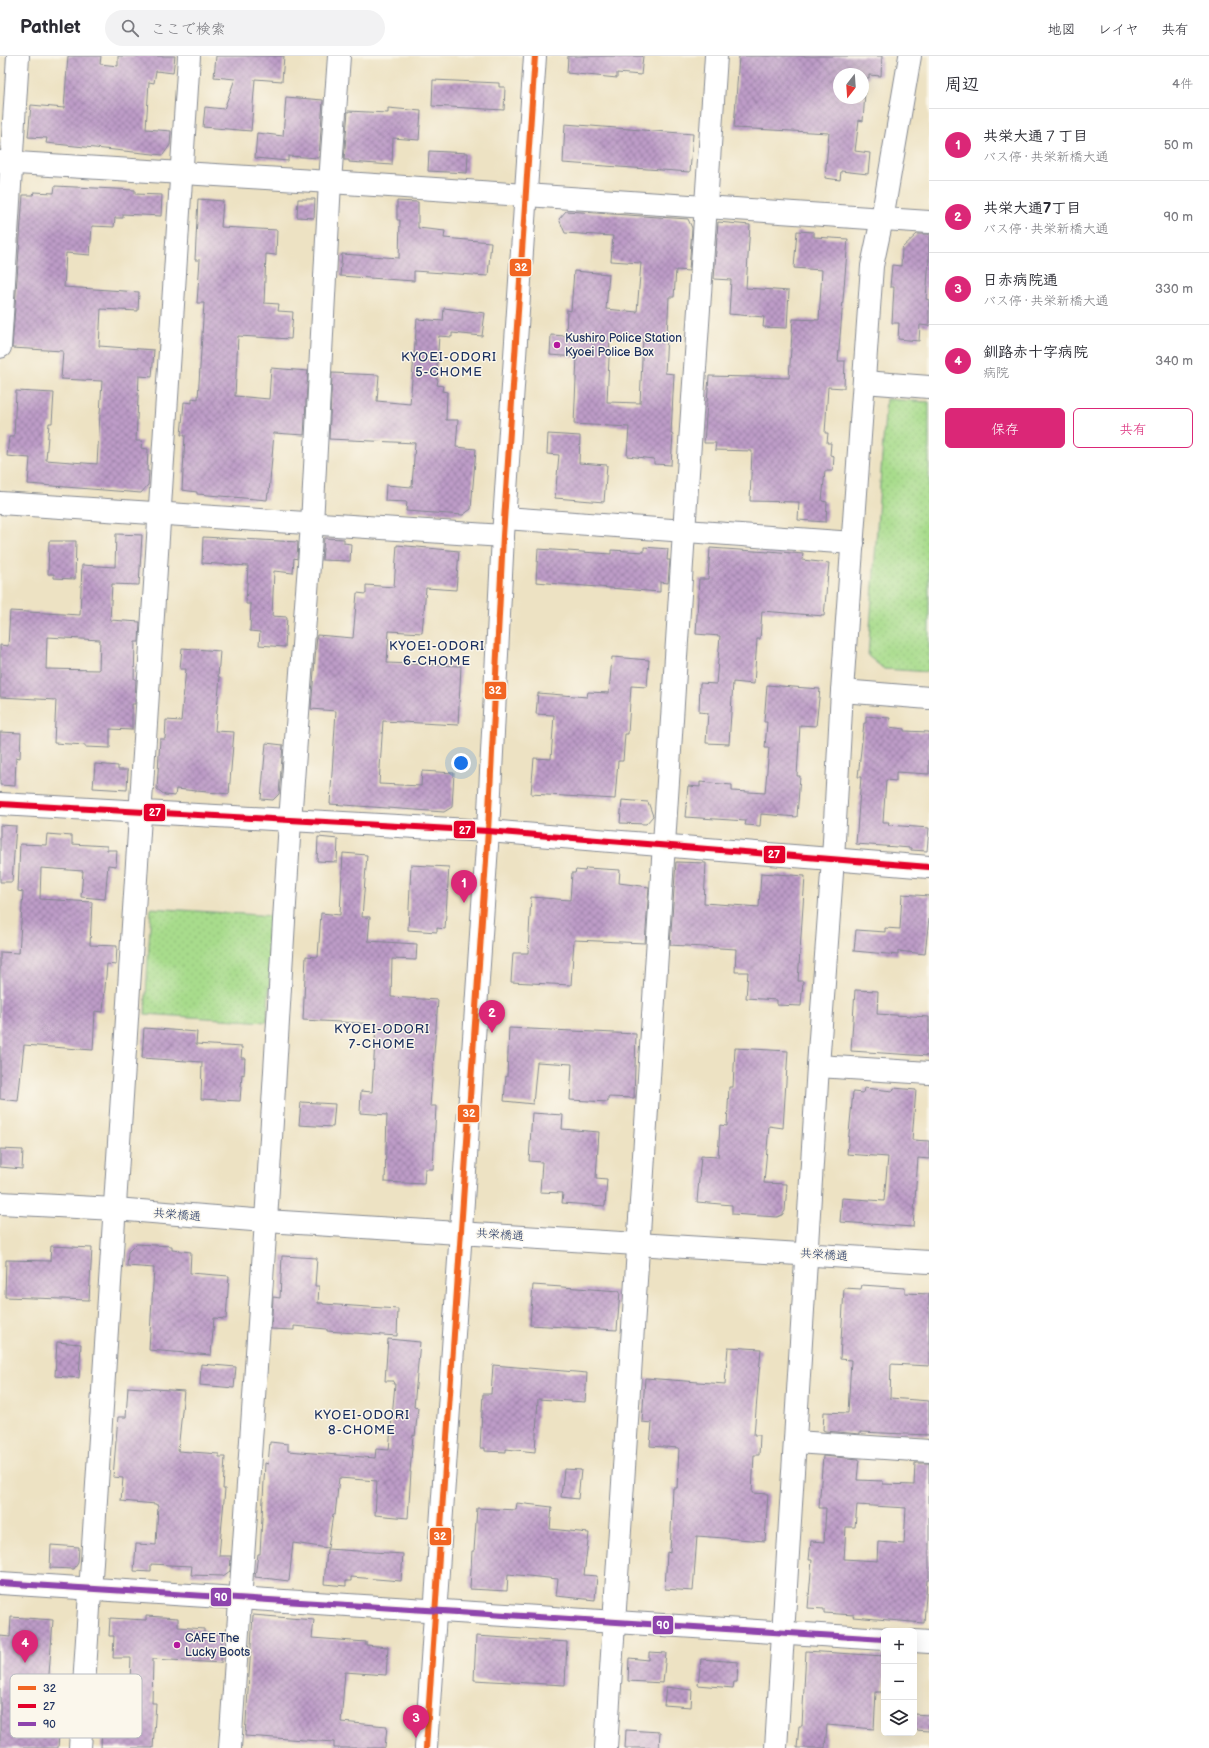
<!DOCTYPE html>
<html lang="ja">
<head>
<meta charset="utf-8">
<style>
  body { margin:0; font-family:"Balsamiq Sans","Klee One",sans-serif; background:#f2f2f3; color:#2b2b33 }
  .controls { position:absolute; right:12px; bottom:12px; display:grid; overflow:hidden; border-radius:6px; box-shadow:0 4px 16px #0002 }
  .controls button { width:36px; height:36px; display:grid; place-items:center; padding:0; border:0; border-bottom:1px solid #e1e1e2; background:#fff; color:#2b2b33; font:20px sans-serif }
  .compass { position:absolute; left:833px; top:12px; width:36px; height:36px; border-radius:50%; background:#fff; box-shadow:0 4px 16px #0002; rotate:197deg }
  .you { position:absolute; left:461px; top:707px; width:14px; height:14px; margin:-10px; border:3px solid #fff; border-radius:50%; background:#1a73e8; box-shadow:0 0 0 6px #1a73e833 }
  .badge { display:grid; place-items:center; width:26px; height:26px; border-radius:50%; background:#db2777; color:#fff; font-size:13px; font-weight:700 }
  .pin { position:absolute; translate:-50% -33px; filter:drop-shadow(0 1px 2px #0008) }
  .pin::after { content:''; position:absolute; top:21px; width:14px; height:12px; background:inherit; clip-path:polygon(0 0,100% 0,50% 100%) }
  .list { margin:0; padding:0; list-style:none }
  h2 { display:flex; justify-content:space-between; align-items:center; height:52px; margin:0; padding:0 16px; font-size:17px }
  h2 small { font-size:13px; font-weight:400; color:#7c7c81 }
  .list li { display:grid; grid-template-columns:26px 1fr auto; gap:12px; align-items:center; box-sizing:border-box; height:72px; padding:0 16px; border-top:1px solid #e1e1e2 }
  .list b { display:block; font-size:15px; white-space:nowrap }
  .list p { margin:0; font-size:13px; white-space:nowrap; color:#7c7c81 }
  .list em { font-size:13px; font-style:normal; color:#7c7c81 }
  .actions { display:flex; gap:8px; padding:12px 16px }
  .actions a { flex:1; padding:9px 0; border:1px solid #db2777; border-radius:6px; text-align:center; font-size:14px; color:#db2777 }
  .actions .main { background:#db2777; color:#fff }
  .icon { flex:none; width:22px; height:22px; fill:none; stroke:currentColor; stroke-width:2; stroke-linecap:round; stroke-linejoin:round }
  .map { position:relative; flex:none; width:929px; height:1692px; overflow:hidden }
  header { display:flex; align-items:center; gap:24px; box-sizing:border-box; height:56px; padding:0 20px; background:#fff; border-bottom:1px solid #e1e1e2 }
  header strong { font-size:19px }
  nav { display:flex; gap:22px; margin-inline-start:auto; font-size:14px }
  .search { width:280px; height:36px; background:#f2f2f3; display:flex; align-items:center; gap:10px; box-sizing:border-box; padding:0 14px; border-radius:22px; color:#7c7c81; font-size:15px }
  main { display:flex }
  aside { flex:1; background:#fff }
  .map>svg:first-child { display:block }
  .park { fill:url(#park-dots); stroke:#628675 }
  .building { fill:url(#building-cross-hatch); fill-rule:evenodd }
  .lines { fill:none; stroke-linecap:round; stroke-linejoin:round }
  .minor-casing { stroke:#848890; stroke-width:24 }
  .minor { stroke:#fff; stroke-width:22 }
  .bus-1-casing { stroke:#fbf7ec; stroke-width:9 }
  .bus-2-casing { stroke:#fbf7ec; stroke-width:9 }
  .bus-3-casing { stroke:#fbf7ec; stroke-width:9 }
  .bus-1 { stroke:#f26522; stroke-width:6 }
  .bus-2 { stroke:#e4002b; stroke-width:6 }
  .bus-3 { stroke:#8e44ad; stroke-width:6 }
  .poi-dot { fill:#b5179e; stroke:#fbf7ec; stroke-width:1.5 }
  .labels { text-anchor:middle; dominant-baseline:central; stroke-width:3; stroke-linejoin:round; paint-order:stroke }
  .poi-label { font-size:12px; fill:#1b2f5e; stroke:#fbf7ec; text-anchor:start }
  .street-label { font-size:12px; fill:#1b2f5e; stroke:#fbf7ec }
  .neighbourhood-label { font-size:13px; letter-spacing:1px; fill:#1b2f5e; stroke:#fbf7ec }
  .key { fill:#fbf7ec; stroke:#b8bbc1; stroke-width:1 }
  .key-label { font-size:11px; fill:#1b2f5e }
  .line-badge { stroke:#fbf7ec; stroke-width:1.5 }
  .badge-label { font-size:11px; text-anchor:middle; font-weight:bold; fill:#fff }
</style>
</head>
<body>
<header>
<strong>Pathlet</strong>
<div class="search"><svg class="icon" aria-label="search" viewBox="0 0 24 24"><circle cx="10" cy="10" r="6"/><path d="M15 15l6 6"/></svg>ここで検索</div>
<nav><a>地図</a><a>レイヤ</a><a>共有</a></nav>
</header>
<main>
<div class="map">
<svg width="929" height="1692" viewBox="0 0 929 1692">
  <defs>
    <pattern id="park-dots" width="8" height="8" patternUnits="userSpaceOnUse"><rect width="8" height="8" fill="#a8dc8c"/><path d="M2 2h.1M6 6h.1" fill="none" stroke="#90bd7b" stroke-width="1.8" stroke-linecap="round"/></pattern>
    <pattern id="building-cross-hatch" width="8" height="8" patternUnits="userSpaceOnUse"><rect width="8" height="8" fill="#bd9cc7"/><path d="M0 0l8 8M0 8l8-8" fill="none" stroke="#9980a5"/></pattern>
  </defs>
  <rect width="100%" height="100%" fill="#fbf7ec"/>
  <filter id="ink" filterUnits="userSpaceOnUse"><feTurbulence type="fractalNoise" baseFrequency=".025" numOctaves="2"/><feDisplacementMap in="SourceGraphic" scale="8" xChannelSelector="R" yChannelSelector="G"/><feConvolveMatrix kernelMatrix="1 2 1 2 8 2 1 2 1" color-interpolation-filters="sRGB"/></filter>
  <filter id="wash" filterUnits="userSpaceOnUse"><feTurbulence type="fractalNoise" baseFrequency=".012" numOctaves="4" result="noise"/><feDisplacementMap in="SourceGraphic" scale="16" xChannelSelector="R" yChannelSelector="G"/><feGaussianBlur stdDeviation="0.9" result="paint"/><feColorMatrix in="noise" values="0 0 0 0 0 0 0 0 0 0 0 0 0 0 0 0 0 1.4 0 .05"/><feComposite in="paint" operator="in"/></filter>
  <g filter="url(#wash)">
    <rect width="100%" height="100%" fill="#ede2c3"/>
    <g class="park">
      <polygon points="886,343 929,346 929,616 884,613 868,600"/>
      <polygon points="151,852 274,860 267,966 145,958"/>
    </g>
    <g id="blocks">
      <g class="building">
        <polygon points="68,0 101,0 100,8 118,10 118,0 175,0 173,17 156,15 154,27 149,26 146,73 171,75 170,89 163,99 46,87 47,82 28,81 31,49 64,52"/>
        <polygon points="216,0 284,0 282,25 255,23 251,75 203,71 205,51 224,53 235,23 214,21"/>
        <polygon points="568,0 643,0 641,19 617,17 617,22 567,17"/>
        <path d="M739 0H882L881 20 869 19V22H866L863 65 859 64 855 95 870 97 868 118 841 115 840 124 825 122 829 77 734 72ZM839 18H863V42H839Z"/>
        <polygon points="433,24 499,27 499,31 505,31 504,54 432,50"/>
        <polygon points="286,41 323,44 319,102 288,100 288,105 255,102 257,77 283,80"/>
        <polygon points="388,52 421,55 419,84 393,82 392,109 349,106 349,104 344,104 348,55 388,57"/>
        <polygon points="565,68 693,78 690,116 563,107"/>
        <polygon points="429,95 468,97 467,117 428,115"/>
        <polygon points="55,130 135,134 135,138 162,139 161,160 123,158 123,162 115,162 114,171 92,170 90,199 66,197 64,231 139,236 138,255 101,253 99,290 154,294 152,321 139,320 136,385 142,385 141,392 148,393 147,415 149,415 148,429 141,437 28,428 30,402 7,400 9,381 14,381 16,335 54,337 52,367 49,367 46,404 97,408 102,325 61,323 63,295 12,292 23,139 33,139 34,136 54,137"/>
        <polygon points="198,143 223,145 221,171 277,174 276,199 266,198 264,247 279,248 278,255 293,256 291,283 238,280 235,340 269,343 271,312 308,315 304,379 274,377 269,437 268,437 267,444 197,438 197,436 182,434 185,379 181,379 184,346 192,347 192,342 198,343 204,247 197,247 200,204 195,204"/>
        <polygon points="298,143 315,143 314,162 297,161"/>
        <polygon points="397,145 418,146 418,172 445,175 444,182 491,186 488,220 414,215 414,225 340,220 342,198 399,202 400,164 397,164"/>
        <path d="M566 155 688 163 692 172 689 215 676 214 674 241H669L665 317 674 318 671 378H673L671 409 654 408V403L627 400 629 371 574 368 577 301 550 299 551 279 566 280 567 254 571 255 574 215 609 218 606 253 637 256 641 207 611 205 613 180 565 177 559 163ZM610 280 643 282 640 347 607 346Z"/>
        <polygon points="718,166 750,169 746,232 789,235 787,272 763,271 764,261 729,258 731,224 714,223"/>
        <polygon points="797,175 814,176 814,181 848,183 838,305 845,305 844,332 828,331 825,377 828,377 827,387 831,387 830,399 834,400 833,415 825,415 822,445 827,446 826,466 798,464 799,446 750,445 752,395 715,394 716,387 704,387 709,320 789,322 793,263 819,264 822,214 794,212"/>
        <polygon points="917,178 929,178 929,202 926,243 929,244 929,270 920,269 919,285 898,283 899,267 892,267 894,231 890,231 892,209 901,210 902,192"/>
        <polygon points="444,252 485,257 482,280 452,277 452,281 439,280 436,323 438,324 437,329 443,330 442,335 447,336 446,364 458,364 456,391 476,393 471,453 463,459 406,455 407,446 385,445 386,429 412,431 415,387 329,383 332,317 379,319 377,345 410,348 417,263 443,265"/>
        <polygon points="548,378 580,380 579,407 607,409 604,446 555,442 559,399 547,398"/>
        <path d="M116 478 142 479 139 529 112 528 110 564 140 566 139 586H135L134 623H136L135 648H132V674L110 673V692L85 691V689L54 687 56 644 0 641V589L8 590 10 555 80 559 82 509 115 511ZM47 581 100 584 99 614 46 613Z"/>
        <polygon points="203,481 298,486 297,503 294,502 293,517 274,515 272,560 287,561 285,591 259,589 260,576 250,575 251,548 246,548 248,510 202,507"/>
        <polygon points="324,482 344,483 344,487 351,488 350,505 322,504"/>
        <polygon points="49,485 76,485 75,523 54,522 54,518 48,518"/>
        <polygon points="397,489 459,495 456,534 426,532 422,577 389,575 387,607 461,610 458,669 383,665 379,728 421,730 422,715 454,717 452,751 444,756 330,748 336,655 311,653 317,579 353,582 357,537 366,538 366,529 394,531"/>
        <polygon points="644,491 668,493 667,504 670,504 668,527 660,526 660,536 536,526 538,493 611,498 611,494 644,496"/>
        <polygon points="710,492 769,496 769,495 803,498 802,504 829,507 824,560 762,555 760,583 757,583 754,628 733,626 729,688 706,687 708,657 699,656 700,627 716,628 720,580 696,578 699,523 708,523"/>
        <polygon points="182,592 220,595 218,621 220,621 215,675 234,676 229,738 176,733 175,740 165,739 157,733 160,683 165,683 166,664 181,665 186,613 180,613"/>
        <polygon points="612,601 649,604 647,631 631,630 628,678 625,678 623,705 618,705 615,743 531,738 534,702 551,703 554,659 536,658 538,637 587,641 588,636 609,637"/>
        <polygon points="767,629 820,633 816,670 800,669 797,720 800,720 797,761 761,758 760,770 745,769 746,765 685,761 688,730 700,731 700,726 732,729 732,735 765,737 769,692 765,692 767,666 764,666"/>
        <polygon points="866,660 890,662 889,671 904,673 904,675 929,676 929,718 896,716 896,725 886,724 883,766 889,766 888,769 929,772 927,795 911,794 911,792 856,788 861,721 858,721 864,667 866,667"/>
        <polygon points="0,676 21,677 20,702 16,701 15,730 0,729"/>
        <polygon points="266,687 283,689 279,738 273,744 261,743"/>
        <polygon points="95,708 118,710 118,714 128,714 127,734 93,732"/>
        <polygon points="622,744 648,746 653,760 646,768 620,767"/>
        <polygon points="0,769 16,770 12,826 0,826"/>
        <polygon points="47,778 72,780 72,788 107,790 107,794 117,794 116,810 108,809 105,843 81,841 83,815 41,812 40,843 92,846 90,889 117,890 116,909 107,908 103,956 95,955 93,994 24,989 18,1045 0,1043 0,896 19,897 23,836 18,835 20,788 46,789"/>
        <polygon points="318,781 338,783 337,806 317,805"/>
        <polygon points="343,797 367,799 362,861 370,861 368,885 417,888 416,904 392,903 391,941 438,944 430,1050 436,1050 433,1113 425,1113 424,1128 385,1126 387,1059 360,1057 361,1035 372,1036 376,968 303,964 306,900 318,901 321,857 340,859"/>
        <polygon points="676,806 706,807 704,847 759,851 761,817 805,820 798,925 803,925 801,950 777,949 777,944 746,942 748,916 735,916 736,893 670,889"/>
        <polygon points="411,809 449,811 445,873 437,872 437,876 408,874"/>
        <polygon points="586,812 620,814 619,827 649,831 645,887 574,884 571,929 511,926 513,897 528,897 531,841 570,844 572,817 575,817 576,814 585,815"/>
        <polygon points="902,838 929,840 929,862 925,898 898,895 898,899 854,895 856,874 885,876 885,872 900,873"/>
        <polygon points="855,934 878,935 877,958 929,961 929,1000 851,995"/>
        <polygon points="144,972 197,976 196,988 242,991 241,1002 245,1002 244,1019 242,1018 240,1045 201,1043 202,1006 142,1002"/>
        <polygon points="509,972 636,978 634,1042 608,1041 608,1046 570,1044 572,1008 537,1006 533,1048 504,1045 506,1020 507,1021"/>
        <polygon points="735,992 788,995 783,1072 769,1070 764,1127 787,1128 785,1155 782,1159 777,1161 732,1158 732,1149 697,1146 701,1100 718,1101 720,1069 727,1070 729,1031 733,1031"/>
        <polygon points="864,1032 893,1035 894,1032 916,1034 912,1084 929,1085 929,1103 918,1102 913,1171 840,1166 842,1142 884,1145 888,1101 847,1098 853,1036 863,1037"/>
        <polygon points="301,1046 335,1048 333,1071 299,1069"/>
        <polygon points="532,1057 563,1059 562,1073 599,1076 596,1122 607,1123 605,1150 562,1147 563,1137 540,1136 542,1106 529,1105"/>
        <polygon points="0,1093 23,1094 22,1113 0,1111"/>
        <polygon points="136,1188 172,1190 172,1194 191,1196 190,1217 229,1220 226,1263 214,1262 211,1299 149,1294 154,1212 127,1210 128,1196"/>
        <polygon points="51,1190 92,1192 89,1244 5,1241 6,1204 50,1205"/>
        <polygon points="282,1200 317,1202 315,1230 319,1230 318,1247 323,1247 323,1248 398,1253 397,1280 327,1275 327,1273 294,1270 294,1274 271,1273 273,1241 280,1242"/>
        <polygon points="533,1229 620,1235 617,1274 530,1269"/>
        <polygon points="862,1229 905,1232 905,1237 929,1238 929,1310 891,1308 890,1342 929,1345 929,1379 860,1376 860,1378 825,1375 823,1374 824,1356 848,1357 851,1304 840,1303 844,1232 861,1233"/>
        <polygon points="388,1283 420,1286 414,1351 418,1352 415,1380 413,1379 410,1416 411,1416 408,1462 375,1459 377,1425 339,1422 335,1459 333,1458 328,1492 293,1487 289,1525 255,1521 258,1498 260,1498 265,1407 268,1408 270,1386 288,1388 288,1395 375,1402 376,1393 389,1394 395,1328 393,1328 394,1325 385,1325"/>
        <polygon points="57,1286 81,1288 79,1322 55,1320"/>
        <polygon points="728,1291 761,1293 754,1379 760,1379 759,1399 754,1399 752,1437 768,1438 765,1485 697,1480 693,1535 665,1533 667,1496 670,1497 673,1432 677,1432 679,1392 650,1390 652,1367 642,1366 645,1322 725,1328"/>
        <polygon points="201,1308 236,1311 234,1332 200,1329"/>
        <polygon points="493,1309 587,1317 585,1346 538,1343 535,1396 506,1393 506,1396 485,1395 485,1392 480,1392 483,1338 491,1338"/>
        <polygon points="128,1331 184,1335 178,1395 219,1398 219,1401 225,1401 223,1433 225,1433 219,1500 231,1500 230,1515 223,1520 191,1519 192,1510 170,1509 151,1508 151,1516 134,1515 136,1488 156,1489 158,1449 156,1449 156,1448 121,1445 123,1422 113,1421 118,1361 126,1361"/>
        <path d="M823 1400 859 1403 857 1424 883 1425V1428L914 1429 915 1407H929V1524H927L924 1567 853 1561 854 1559 824 1557V1553L808 1552 812 1504H809L811 1485 824 1486 826 1452H819ZM857 1449 906 1452 904 1488 878 1486 877 1505 844 1503 846 1471H855Z"/>
        <polygon points="564,1413 581,1414 578,1443 561,1441"/>
        <polygon points="517,1447 552,1451 550,1473 589,1477 584,1519 597,1520 595,1544 556,1540 558,1523 508,1518 507,1535 470,1533 472,1495 474,1495 477,1452 516,1454"/>
        <polygon points="51,1489 79,1491 78,1507 74,1513 50,1512"/>
        <polygon points="327,1493 403,1498 401,1525 351,1521 351,1525 346,1525 346,1530 324,1528"/>
        <polygon points="253,1559 314,1564 312,1582 366,1586 366,1589 388,1591 386,1619 345,1616 341,1666 387,1670 385,1692 334,1692 334,1686 245,1680"/>
        <polygon points="146,1560 178,1562 178,1571 204,1573 204,1577 222,1578 221,1607 153,1603 152,1647 156,1647 153,1692 101,1692 102,1671 99,1671 100,1647 129,1649 131,1602 113,1602 114,1580 109,1580 110,1562 146,1564"/>
        <polygon points="11,1561 53,1564 48,1632 62,1634 58,1692 0,1692 0,1580 10,1581"/>
        <polygon points="476,1580 567,1586 565,1629 474,1624"/>
        <polygon points="806,1595 884,1600 884,1636 876,1636 874,1673 827,1669 825,1692 797,1692 799,1670 802,1670"/>
        <polygon points="649,1596 666,1597 663,1627 628,1625 629,1602 649,1604"/>
        <polygon points="701,1603 738,1606 737,1626 734,1626 733,1632 698,1629"/>
        <polygon points="666,1631 692,1634 691,1651 664,1649"/>
        <polygon points="914,1658 929,1659 929,1675 914,1674"/>
        <polygon points="626,1674 660,1676 659,1692 625,1692"/>
      </g>
    </g>
  </g>
  <g filter="url(#ink)">
    <use href="#blocks" fill-opacity="0" stroke="#848890" stroke-width="1"/>
    <g class="lines">
      <defs>
        <g id="minor">
          <polyline points="0,106 330,126 929,166"/>
          <polyline points="0,291 18,0"/>
          <polyline points="864,326 929,331"/>
          <polyline points="0,447 503,480"/>
          <polyline points="505,462 853,487"/>
          <polyline points="842,635 929,642"/>
          <polyline points="0,748 488,775 929,811"/>
          <polyline points="818,1010 929,1017"/>
          <polyline points="0,1147 115,1153 266,1165 929,1206"/>
          <polyline points="796,1386 929,1395"/>
          <polyline points="0,1527 884,1583"/>
          <polyline points="914,1585 929,1586"/>
          <polyline points="80,1692 189,0"/>
          <polyline points="230,1692 266,1165 290,765 312,468 330,126 339,0"/>
          <polyline points="426,1692 488,775 503,480 535,0"/>
          <path d="M606 1692C632 1287 658 881 684 476 694 317 706 159 716 0"/>
          <polyline points="776,1692 818,1010 833,803 842,635 872,210 882,163 910,0"/>
        </g>
      </defs>
      <use href="#minor" class="minor-casing"/>
      <use href="#minor" class="minor"/>
      <defs>
        <polyline id="bus-1" points="426,1692 488,775 503,480 535,0"/>
        <polyline id="bus-2" points="0,748 488,775 929,811"/>
        <polyline id="bus-3" points="0,1527 884,1583"/>
      </defs>
      <use href="#bus-1" class="bus-1-casing"/>
      <use href="#bus-2" class="bus-2-casing"/>
      <use href="#bus-3" class="bus-3-casing"/>
      <use href="#bus-1" class="bus-1"/>
      <use href="#bus-2" class="bus-2"/>
      <use href="#bus-3" class="bus-3"/>
    </g>
  </g>
  <g class="poi-dot">
    <circle cx="557" cy="289" r="4"/>
    <circle cx="177" cy="1589" r="4"/>
  </g>
  <g class="labels">
    <g class="poi-label">
      <text x="565" y="282">Kushiro Police Station<tspan x="565" dy="14">Kyoei Police Box</tspan></text>
      <text x="185" y="1582">CAFE The<tspan x="185" dy="14">Lucky Boots</tspan></text>
    </g>
    <g class="street-label">
      <text transform="translate(177 1159) rotate(5)">共栄橋通</text>
      <text transform="translate(500 1179) rotate(4)">共栄橋通</text>
      <text transform="translate(824 1199) rotate(4)">共栄橋通</text>
    </g>
    <g class="neighbourhood-label">
      <text x="449" y="301">KYOEI-ODORI<tspan x="449" dy="15">5-CHOME</tspan></text>
      <text x="437" y="590">KYOEI-ODORI<tspan x="437" dy="15">6-CHOME</tspan></text>
      <text x="382" y="973">KYOEI-ODORI<tspan x="382" dy="15">7-CHOME</tspan></text>
      <text x="362" y="1359">KYOEI-ODORI<tspan x="362" dy="15">8-CHOME</tspan></text>
    </g>
  </g>
  <rect x="10" y="1618" width="132" height="64" rx="6" class="key"/>
  <rect x="18" y="1630" width="18" height="4" fill="#f26522"/>
  <rect x="18" y="1648" width="18" height="4" fill="#e4002b"/>
  <rect x="18" y="1666" width="18" height="4" fill="#8e44ad"/>
  <g class="key-label">
    <text x="43" y="1636">32</text>
    <text x="43" y="1654">27</text>
    <text x="43" y="1672">90</text>
  </g>
  <g class="line-badge">
    <rect x="509" y="202" width="23" height="19" rx="4" fill="#f26522"/>
    <rect x="484" y="625" width="23" height="19" rx="4" fill="#f26522"/>
    <rect x="143" y="747" width="23" height="19" rx="4" fill="#e4002b"/>
    <rect x="453" y="764" width="23" height="19" rx="4" fill="#e4002b"/>
    <rect x="763" y="789" width="23" height="19" rx="4" fill="#e4002b"/>
    <rect x="457" y="1048" width="23" height="19" rx="4" fill="#f26522"/>
    <rect x="429" y="1471" width="23" height="19" rx="4" fill="#f26522"/>
    <rect x="210" y="1531" width="22" height="20" rx="4" fill="#8e44ad"/>
    <rect x="652" y="1559" width="22" height="20" rx="4" fill="#8e44ad"/>
  </g>
  <g class="badge-label">
    <text x="521" y="215">32</text>
    <text x="495" y="638">32</text>
    <text x="155" y="760">27</text>
    <text x="465" y="778">27</text>
    <text x="774" y="802">27</text>
    <text x="469" y="1061">32</text>
    <text x="440" y="1484">32</text>
    <text x="221" y="1545">90</text>
    <text x="663" y="1573">90</text>
  </g>
</svg>
<div class="controls">
<button>+</button>
<button>−</button>
<button><svg class="icon" aria-label="layers" viewBox="0 0 24 24"><path d="M12 4l9 5-9 5-9-5zM3 14l9 5 9-5"/></svg></button>
</div>
<svg class="compass" viewBox="-18 -18 36 36"><path d="M0-13l5 13h-10z" fill="#e53935"/><path d="M0 13l5-13h-10z" fill="#7c7c81"/></svg>
<div class="you"></div>
<div class="pin badge" style="left:464px;top:847px">1</div>
<div class="pin badge" style="left:492px;top:977px">2</div>
<div class="pin badge" style="left:416px;top:1682px">3</div>
<div class="pin badge" style="left:25px;top:1607px">4</div>
</div>
<aside>
<h2>周辺<small>4件</small></h2>
<ul class="list">
<li><span class="badge">1</span><div><b>共栄大通７丁目</b><p>バス停 · 共栄新橋大通</p></div><em>50 m</em></li>
<li><span class="badge">2</span><div><b>共栄大通7丁目</b><p>バス停 · 共栄新橋大通</p></div><em>90 m</em></li>
<li><span class="badge">3</span><div><b>日赤病院通</b><p>バス停 · 共栄新橋大通</p></div><em>330 m</em></li>
<li><span class="badge">4</span><div><b>釧路赤十字病院</b><p>病院</p></div><em>340 m</em></li>
</ul>
<div class="actions"><a class="main">保存</a><a>共有</a></div>
</aside>
</main>
</body>
</html>
